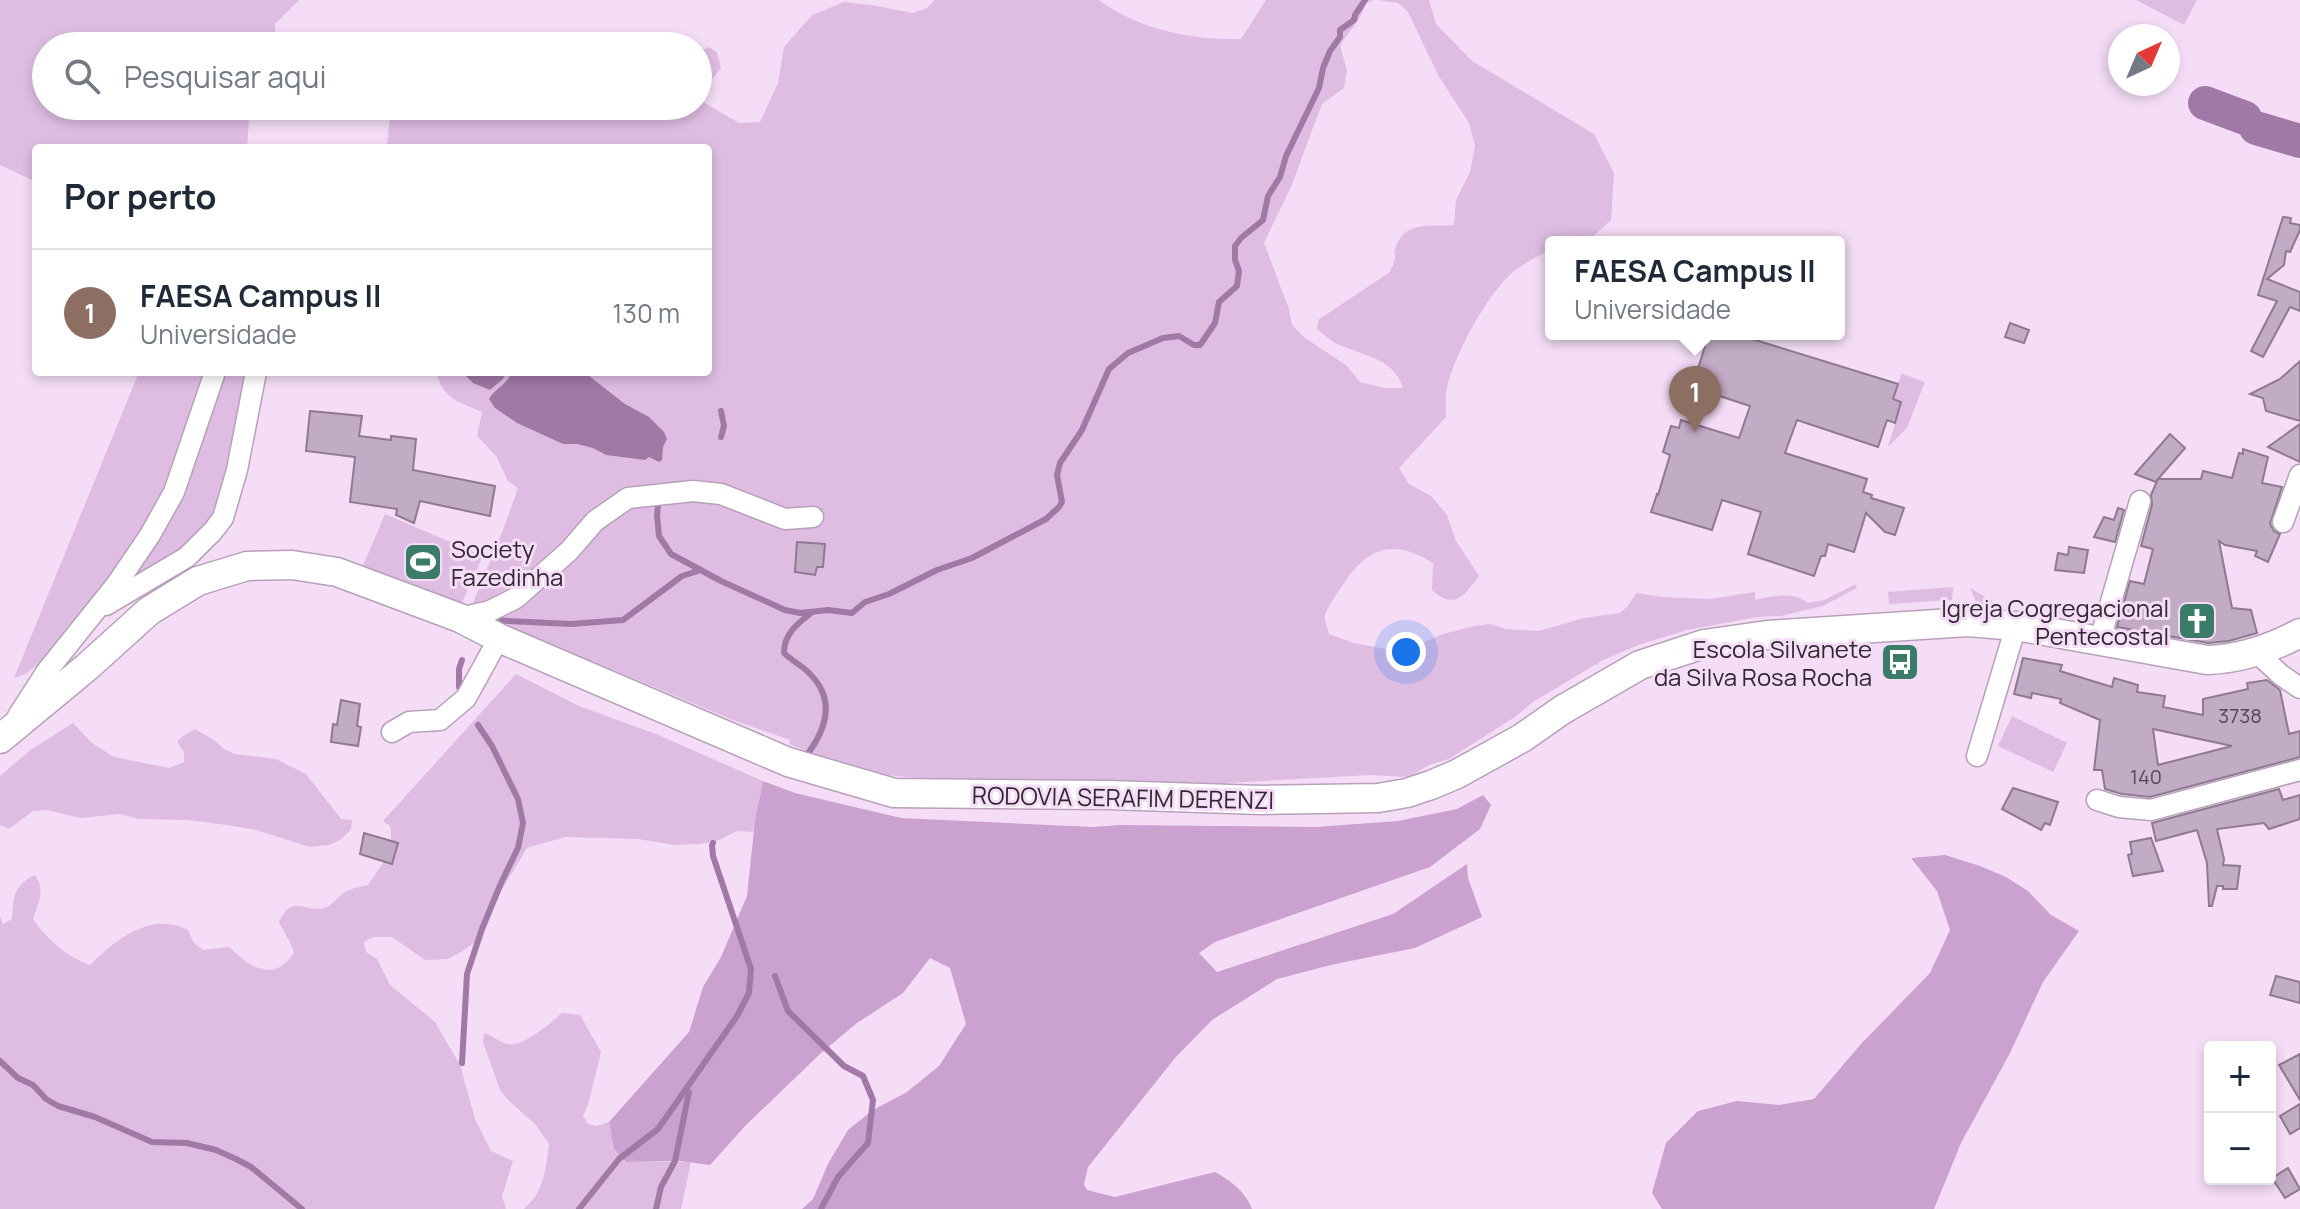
<!DOCTYPE html>
<html lang="pt">
<head>
<meta charset="utf-8">
<style>
  body { margin:0; font-family:Manrope,sans-serif; background:#f6f6f7; color:#1f2937 }
  .controls { position:absolute; right:24px; bottom:24px; display:grid; overflow:hidden; border-radius:8px; box-shadow:0 4px 12px #0003 }
  .controls button { width:72px; height:72px; display:grid; place-items:center; padding:0; border:0; border-bottom:2px solid #e0e1e3; background:#fff; color:#1f2937; font:40px sans-serif }
  .compass { position:absolute; left:2108px; top:24px; width:72px; height:72px; border-radius:50%; background:#fff; box-shadow:0 4px 12px #0003; rotate:44deg }
  .you { position:absolute; left:1406px; top:652px; width:28px; height:28px; margin:-20px; border:6px solid #fff; border-radius:50%; background:#1a73e8; box-shadow:0 0 0 12px #1a73e833 }
  .badge { display:grid; place-items:center; width:52px; height:52px; border-radius:50%; background:#3b7b69; color:#fff; font-size:26px; font-weight:700 }
  .pin { position:absolute; translate:-50% -66px; filter:drop-shadow(0 2px 4px #0008) }
  .pin::after { content:''; position:absolute; top:42px; width:28px; height:24px; background:inherit; clip-path:polygon(0 0,100% 0,50% 100%) }
  .popup { position:absolute; left:1545px; top:236px; width:300px; height:104px; box-sizing:border-box; display:grid; place-content:center; border-radius:8px; background:#fff; filter:drop-shadow(0 2px 6px #0005); font-size:26px; white-space:nowrap; color:#747a83 }
  .popup b { font-size:30px; color:#1f2937 }
  .popup::after { content:''; position:absolute; left:50%; top:100%; margin-left:-16px; border:16px solid transparent; border-top-color:#fff }
  .list { margin:0; padding:0; list-style:none }
  h2 { display:flex; justify-content:space-between; align-items:center; height:104px; margin:0; padding:0 32px; font-size:34px }
  h2 small { font-size:26px; font-weight:400; color:#747a83 }
  .list li { display:grid; grid-template-columns:52px 1fr auto; gap:24px; align-items:center; box-sizing:border-box; height:128px; padding:0 32px; border-top:2px solid #e0e1e3 }
  .list b { display:block; font-size:30px; white-space:nowrap }
  .list p { margin:0; font-size:26px; white-space:nowrap; color:#747a83 }
  .list em { font-size:26px; font-style:normal; color:#747a83 }
  .icon { flex:none; width:44px; height:44px; fill:none; stroke:currentColor; stroke-width:2; stroke-linecap:round; stroke-linejoin:round }
  .map { position:relative; flex:none; width:2300px; height:1209px; overflow:hidden }
  .search { position:absolute; background:#fff; box-shadow:0 4px 12px #0003; left:32px; top:32px; width:680px; height:88px; display:flex; align-items:center; gap:20px; box-sizing:border-box; padding:0 28px; border-radius:44px; color:#747a83; font-size:30px }
  .panel { position:absolute; background:#fff; box-shadow:0 4px 12px #0003; left:32px; top:144px; width:680px; height:232px; border-radius:8px }
  .map>svg:first-child { display:block }
  .green { fill:#dfbde3 }
  .forest { fill:#cba1cf }
  .water { fill:#a179a6 }
  .lines { fill:none; stroke-linecap:round; stroke-linejoin:round }
  .stream { stroke:#a179a6; stroke-width:6 }
  .river { stroke:#a179a6; stroke-width:34 }
  .building { fill:#c2abc5; stroke:#8f7a91; stroke-width:2; fill-rule:evenodd }
  .minor-casing { stroke:#b7a1ba; stroke-width:23 }
  .secondary-casing { stroke:#b7a1ba; stroke-width:31 }
  .minor { stroke:#fff; stroke-width:20 }
  .secondary { stroke:#fff; stroke-width:28 }
  .labels { text-anchor:middle; dominant-baseline:central; stroke-width:6; stroke-linejoin:round; paint-order:stroke }
  .number-label { font-size:20px; fill:#544856 }
  .poi-label { font-size:24px; fill:#302731; stroke:#f5ddf7; text-anchor:end }
  .street-label { font-size:24px; fill:#302731; stroke:#f5ddf7 }
</style>
</head>
<body>
<div class="map">
<svg width="2300" height="1209" viewBox="0 0 2300 1209">
  <rect width="100%" height="100%" fill="#f5ddf7"/>
  <g class="green">
    <polygon points="0,0 299,0 275,24 275,41 273,46 46,46 46,106 250,106 247,148 36,148 36,182 0,165"/>
    <path d="M935 0H1099C1140 30 1191 40 1241 39L1266 0H1373L1366 3C1360 23 1350 29 1340 46L1347 70 1344 88 1322 104 1291 187 1264 243 1289 309 1292 325 1305 338 1346 365 1360 382 1385 388H1403C1393 355 1357 356 1332 341 1327 337 1322 333 1317 329L1318 320 1390 272C1392 267 1394 263 1395 259 1396 249 1392 256 1396 246 1406 220 1432 227 1454 225L1456 200 1470 172 1475 146 1469 123 1438 75 1408 12 1398 3 1377 0H1429L1436 24 1472 61 1594 134 1614 173 1611 220 1587 242H1551V250C1538 256 1524 263 1513 272 1487 294 1452 358 1446 392 1445 400 1446 409 1446 417L1399 468 1409 484 1431 496 1447 515 1456 541 1479 576C1465 595 1454 611 1432 590L1433 563C1395 539 1369 546 1344 583 1339 590 1327 608 1325 615 1324 620 1328 629 1329 634L1354 643 1401 652 1443 634 1474 626 1490 624 1506 629 1539 631 1584 618 1620 613 1628 606 1636 593 1662 597 1710 599 1755 592V600C1772 596 1794 591 1808 603L1824 600 1854 585H1856L1857 588 1823 606 1781 616 1758 617 1687 630 1641 644 1603 660 1533 702 1515 717 1449 759 1429 765 1409 777 1370 775 1225 783 1224 788 957 782 855 772 789 744 790 740 733 720 470 610 503 530 518 488 508 481 496 456 477 436 482 412C457 401 444 400 436 372H708V148H390L387 145 390 116 405 106H698V99L739 123 760 122 778 83 784 47 812 15 844 2 872 5 912 13 927 8Z"/>
    <polygon points="2136,0 2197,0 2184,25"/>
    <polygon points="709,47 717,52 721,68 711,80 698,90 698,52"/>
    <polygon points="139,372 249,372 249,395 211,527 27,673 14,678"/>
    <polygon points="1903,374 1925,382 1907,428 1888,447 1901,403 1893,399 1901,375"/>
    <polygon points="385,514 483,556 459,609 362,568"/>
    <polygon points="1953,587 1952,600 1889,604 1888,592"/>
    <polygon points="1970,588 2005,608 1979,608"/>
    <path d="M516 674 579 706 656 734 763 781 753 832 737 831 717 841 699 844 675 845 637 839 565 837 527 848 500 893 478 940 462 951 448 959 425 960 392 937H373L364 942 366 952 377 959 390 985 435 1022 460 1065 475 1119 491 1151 513 1161 502 1196 506 1209H0V917L3 924 12 919C14 896 13 886 35 875 46 889 38 904 33 919 47 939 67 957 90 965 116 940 150 911 188 930L194 943 203 950 229 947C242 959 260 977 280 967 285 965 290 957 294 953 291 941 284 933 279 922 294 890 307 917 329 906 331 905 337 898 339 897 347 889 357 887 368 885 382 864 395 852 390 826L383 821Z"/>
    <polygon points="2012,716 2067,743 2053,772 1998,746"/>
    <polygon points="73,723 92,743 114,757 169,768 184,762 184,752 177,742 183,736 195,729 214,740 224,749 235,754 276,759 306,774 341,819 352,820 351,829 342,839 329,845 310,847 256,830 227,825 187,820 139,819 120,814 80,818 47,810 33,811 9,829 0,825 0,776 32,749"/>
    <path d="M562 1013 580 1015 601 1052 588 1105 583 1116 588 1124 596 1126 609 1122 614 1149 626 1162H691L681 1209H524C544 1191 546 1169 549 1144L534 1123 509 1101 500 1090 483 1042 484 1033C491 1035 502 1043 507 1044 525 1047 550 1023 562 1013Z"/>
  </g>
  <g class="forest">
    <path d="M763 781 795 793 901 818 1093 827 1120 825 1315 827 1398 821 1457 809 1483 795 1491 805 1480 829 1430 867 1215 942 1199 953 1217 972 1393 914 1467 864 1468 878 1482 917 1415 948 1335 964 1277 979 1212 1020 1175 1058 1088 1167 1084 1184 1087 1190 1115 1197 1215 1172C1231 1181 1245 1191 1252 1209H802L813 1199 828 1164 848 1130 873 1110 907 1092 939 1066 966 1024 950 968 930 958 903 993 857 1023 820 1054 746 1125 710 1165 680 1161 626 1162 614 1149 609 1122 689 1032 703 987 721 957 747 896 755 820Z"/>
    <polygon points="1945,855 1980,866 2006,877 2028,891 2051,915 2079,931 2043,982 2010,1053 1961,1143 1934,1209 1662,1209 1652,1193 1666,1143 1698,1111 1737,1101 1779,1105 1814,1099 1861,1044 1930,973 1950,930 1937,891 1911,858"/>
  </g>
  <g class="water">
    <polygon points="462,372 506,372 503,379 490,390 473,383"/>
    <path d="M512 372H584L625 404 649 417 664 432 667 439 663 447 662 460 659 462 649 457 645 460 606 455 593 448 577 444H563L517 423 495 408 489 399C493 390 506 386 512 372Z"/>
  </g>
  <g class="lines">
    <g class="stream">
      <polyline points="721,411 724,426 721,437"/>
      <polyline points="659,497 657,515 659,536 671,554 721,581 785,610 800,613 828,610 852,613 865,602 889,594 937,570 972,558 1046,519 1059,507 1062,502 1057,475 1060,463 1082,430 1109,369 1128,353 1163,338 1179,336 1194,345 1200,345 1215,323 1219,302 1237,286 1239,271 1235,260 1235,246 1241,238 1263,220 1268,196 1280,177 1286,156 1319,88 1323,68 1330,51 1340,37 1340,30 1354,20 1355,15 1365,0"/>
      <polyline points="490,620 571,624 623,620 682,576 701,570"/>
      <polyline points="459,687 459,669 462,660"/>
      <path d="M806 756C826 730 836 700 810 674 803 666 792 661 784 653 784 634 797 624 811 613"/>
      <polyline points="775,976 788,1011 844,1066 863,1076 873,1100 868,1143 838,1177 821,1209"/>
      <polyline points="0,1061 18,1078 33,1085 46,1099 58,1106 95,1117 152,1142 187,1143 216,1150 236,1159 251,1167 302,1209"/>
      <polyline points="462,1063 467,974 482,929 501,883 518,848 523,823 518,799 492,746 478,725"/>
      <polyline points="579,1209 619,1159 658,1129 737,1016 749,993 751,969 713,856 712,845 713,843"/>
      <polyline points="656,1209 661,1187 675,1161 689,1092"/>
    </g>
    <g class="river">
      <polyline points="2205,103 2245,118"/>
      <polyline points="2256,128 2300,141"/>
    </g>
  </g>
  <g class="building">
    <polygon points="2283,217 2291,218 2290,223 2300,225 2300,230 2290,252 2286,251 2284,265 2267,279 2300,292 2300,311 2290,307 2263,357 2251,351 2277,301 2258,295"/>
    <polygon points="2010,323 2029,330 2024,343 2005,337"/>
    <polygon points="1709,334 1736,334 1898,384 1893,399 1901,402 1895,423 1887,420 1878,447 1797,420 1785,453 1867,479 1863,492 1872,495 1871,498 1904,508 1895,535 1885,532 1866,513 1854,552 1828,544 1825,556 1821,556 1814,576 1748,554 1761,512 1722,500 1712,530 1651,512 1657,494 1658,495 1670,455 1663,452 1671,426 1679,428 1681,420 1739,438 1750,406 1692,387"/>
    <polygon points="2300,361 2300,421 2266,411 2263,398 2250,394 2280,379"/>
    <polygon points="310,411 362,416 359,436 391,440 391,436 416,439 413,470 495,486 490,516 420,501 414,523 396,515 397,509 350,502 355,457 306,451"/>
    <polygon points="2300,424 2300,462 2268,447"/>
    <polygon points="2170,434 2185,448 2158,479 2201,479 2203,471 2232,478 2239,453 2243,454 2243,449 2268,457 2262,483 2282,487 2270,524 2274,531 2280,534 2268,562 2255,556 2257,551 2225,545 2219,541 2232,608 2251,610 2257,633 2229,641 2208,643 2117,627 2130,581 2144,584 2153,549 2141,546 2152,505 2151,495 2158,479 2156,482 2135,474"/>
    <polygon points="2118,508 2124,510 2115,542 2094,537 2104,517 2114,520"/>
    <polygon points="797,542 825,544 823,567 817,567 815,575 795,572"/>
    <polygon points="2069,547 2088,550 2084,573 2055,570 2058,553 2068,555"/>
    <path d="M2023 658 2062 665 2060 671 2112 687 2114 678 2138 685 2137 692 2165 696 2163 707 2203 715V699L2248 689 2247 683 2267 680 2280 690 2289 734 2300 731V757L2150 797 2122 794 2105 789 2102 770H2094L2100 720 2060 703 2061 699 2032 693 2031 698 2014 694ZM2153 729 2232 746 2158 765Z"/>
    <polygon points="341,700 360,704 357,726 361,727 358,746 331,742 333,724 337,725"/>
    <polygon points="2013,788 2058,802 2050,825 2045,823 2041,830 2002,809"/>
    <polygon points="2279,789 2283,800 2300,795 2300,819 2269,829 2264,823 2217,829 2224,859 2223,865 2240,866 2237,889 2223,889 2223,886 2217,886 2212,906 2209,906 2207,863 2197,830 2156,841 2152,823"/>
    <polygon points="364,833 398,843 392,864 360,854"/>
    <polygon points="2151,838 2163,871 2133,876 2128,855 2132,854 2130,842"/>
    <polygon points="2276,976 2300,982 2300,1003 2270,995"/>
    <polygon points="2300,1054 2300,1100 2279,1065"/>
    <polygon points="2300,1104 2300,1128 2290,1134 2280,1116"/>
    <polygon points="2288,1168 2300,1189 2285,1198 2272,1178"/>
  </g>
  <g class="lines">
    <defs>
      <g id="minor">
        <polyline points="2283,522 2300,475"/>
        <polyline points="106,605 187,557 213,531 223,518 237,470 256,372"/>
        <polyline points="460,618 490,611 516,598 569,551 595,521 628,498 693,491 721,494 785,519 813,517"/>
        <polyline points="2100,640 2140,501"/>
        <polyline points="2256,652 2281,675 2300,688"/>
        <polyline points="18,716 47,671 116,585 150,535 174,492 215,372"/>
        <polyline points="392,732 409,722 440,720 466,698 499,638"/>
        <polyline points="1977,756 2016,626"/>
        <polyline points="2097,800 2119,807 2151,810 2300,770"/>
      </g>
      <path id="secondary" d="M0 739 87 667 149 611 198 581 247 566 292 565 337 572 460 618 499 638 788 762 894 793 1109 795 1261 800 1378 798 1407 793 1431 785 1457 774 1522 738 1562 710 1640 665 1704 644 1767 635 1968 622 2016 626 2207 660C2240 659 2272 648 2300 633"/>
    </defs>
    <use href="#minor" class="minor-casing"/>
    <use href="#secondary" class="secondary-casing"/>
    <use href="#minor" class="minor"/>
    <use href="#secondary" class="secondary"/>
  </g>
  <defs>
    <symbol id="stadium-square" viewBox="-11 -11 22 22"><rect x="-9" y="-9" width="18" height="18" rx="4" fill="#3b7b69" stroke="#f5ddf7"/><path d="M0-5a6.5 5 0 1 0 0 10a6.5 5 0 1 0 0-10ZM-3.5-1.8h7v3.6h-7Z" fill="#fff"/></symbol>
    <symbol id="church-square" viewBox="-11 -11 22 22"><rect x="-9" y="-9" width="18" height="18" rx="4" fill="#3b7b69" stroke="#f5ddf7"/><path d="M-1.2-6h2.4v3.5h3.3v2.4h-3.3V6h-2.4V-.1h-3.3v-2.4h3.3Z" fill="#fff"/></symbol>
    <symbol id="bus-square" viewBox="-11 -11 22 22"><rect x="-9" y="-9" width="18" height="18" rx="4" fill="#3b7b69" stroke="#f5ddf7"/><path d="M-5-6H5V4H4V6H2V4H-2V6H-4V4H-5ZM-3.5-4V0h7V-4ZM-3.5 1.2v1.5H-2V1.2ZM2 1.2v1.5H3.5V1.2Z" fill="#fff"/></symbol>
  </defs>
  <g fill-rule="evenodd">
    <use href="#stadium-square" x="401" y="540" width="44" height="44"/>
    <use href="#church-square" x="2175" y="599" width="44" height="44"/>
    <use href="#bus-square" x="1878" y="640" width="44" height="44"/>
  </g>
  <g class="labels">
    <g class="number-label">
      <text x="2240" y="715">3738</text>
      <text x="2146" y="776">140</text>
    </g>
    <g class="poi-label">
      <text x="451" y="548" text-anchor="start">Society<tspan x="451" dy="28">Fazedinha</tspan></text>
      <text x="2169" y="607">Igreja Cogregacional<tspan x="2169" dy="28">Pentecostal</tspan></text>
      <text x="1872" y="648">Escola Silvanete<tspan x="1872" dy="28">da Silva Rosa Rocha</tspan></text>
    </g>
    <g class="street-label">
      <text transform="translate(1123 797) rotate(1)">RODOVIA SERAFIM DERENZI</text>
    </g>
  </g>
</svg>
<div class="controls">
<button>+</button>
<button>−</button>
</div>
<svg class="compass" viewBox="-18 -18 36 36"><path d="M0-13l5 13h-10z" fill="#e53935"/><path d="M0 13l5-13h-10z" fill="#747a83"/></svg>
<div class="you"></div>
<div class="pin badge" style="left:1695px;top:432px;background:#8d6e63">1</div>
<div class="popup"><b>FAESA Campus II</b>Universidade</div>
<div class="search"><svg class="icon" aria-label="search" viewBox="0 0 24 24"><circle cx="10" cy="10" r="6"/><path d="M15 15l6 6"/></svg>Pesquisar aqui</div>
<section class="panel">
<h2>Por perto<small></small></h2>
<ul class="list">
<li><span class="badge" style="background:#8d6e63">1</span><div><b>FAESA Campus II</b><p>Universidade</p></div><em>130 m</em></li>
</ul>
</section>
</div>
</body>
</html>
